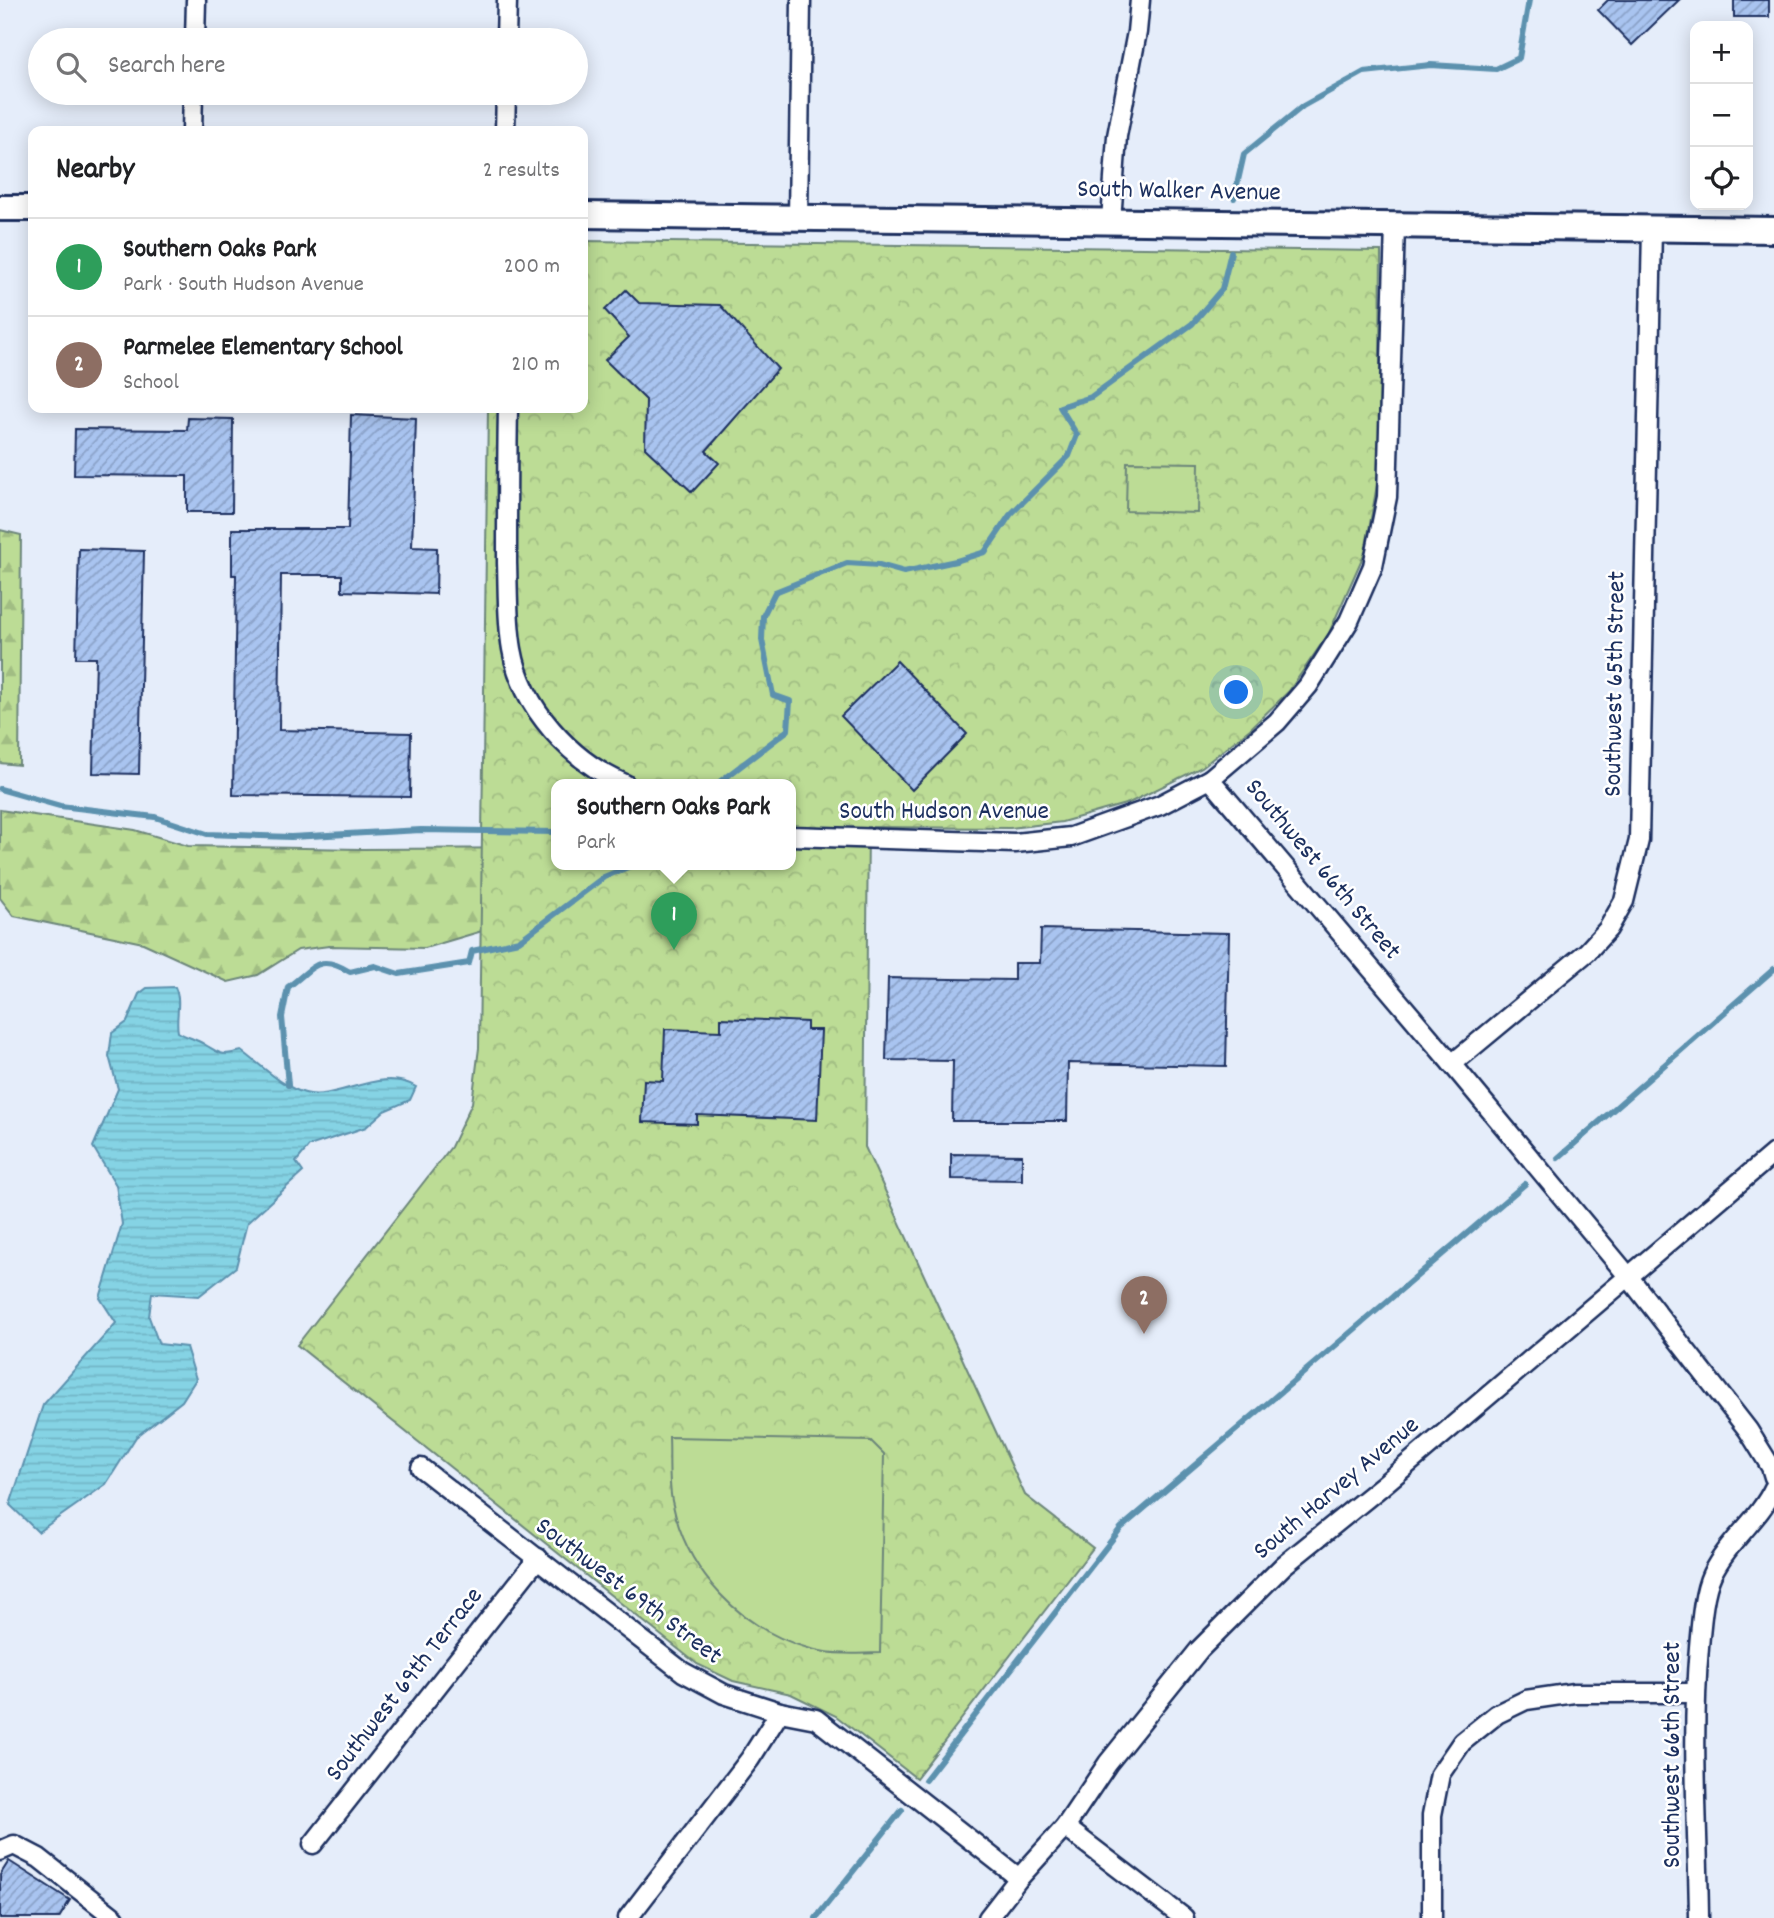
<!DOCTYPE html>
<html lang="en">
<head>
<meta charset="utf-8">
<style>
  body { margin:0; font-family:Dekko,sans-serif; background:#f2f2f2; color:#202124 }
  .controls { position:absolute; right:21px; top:21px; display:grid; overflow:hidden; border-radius:14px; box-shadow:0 4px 18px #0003 }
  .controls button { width:63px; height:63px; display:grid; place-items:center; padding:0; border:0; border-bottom:2px solid #e0e0e0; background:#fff; color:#202124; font:35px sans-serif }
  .you { position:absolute; left:1237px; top:693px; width:24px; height:24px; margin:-18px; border:5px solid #fff; border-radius:50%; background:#1a73e8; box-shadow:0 0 0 10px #1a73e833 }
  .badge { display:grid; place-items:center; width:46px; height:46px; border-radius:50%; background:#7c3aed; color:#fff; font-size:23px; font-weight:700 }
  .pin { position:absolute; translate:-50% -58px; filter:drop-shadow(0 2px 4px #0008) }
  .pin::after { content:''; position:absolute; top:37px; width:24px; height:21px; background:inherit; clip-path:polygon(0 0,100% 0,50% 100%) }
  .popup { position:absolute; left:551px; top:779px; width:245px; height:91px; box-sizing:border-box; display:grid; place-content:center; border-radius:14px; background:#fff; filter:drop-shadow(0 2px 5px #0005); font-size:23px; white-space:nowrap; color:#757577 }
  .popup b { font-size:26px; color:#202124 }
  .popup::after { content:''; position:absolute; left:50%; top:100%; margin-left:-14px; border:14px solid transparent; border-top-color:#fff }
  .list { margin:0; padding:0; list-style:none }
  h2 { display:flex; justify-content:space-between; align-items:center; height:91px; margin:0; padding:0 28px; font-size:30px }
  h2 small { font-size:23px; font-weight:400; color:#757577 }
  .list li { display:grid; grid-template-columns:46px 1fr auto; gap:21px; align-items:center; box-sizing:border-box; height:98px; padding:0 28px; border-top:2px solid #e0e0e0 }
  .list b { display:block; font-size:26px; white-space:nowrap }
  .list p { margin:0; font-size:23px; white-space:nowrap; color:#757577 }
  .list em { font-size:23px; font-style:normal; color:#757577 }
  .icon { flex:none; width:38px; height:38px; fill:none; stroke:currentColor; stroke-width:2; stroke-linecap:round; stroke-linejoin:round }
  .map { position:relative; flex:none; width:1774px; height:1918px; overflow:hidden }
  .search { position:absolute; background:#fff; box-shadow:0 4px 18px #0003; left:28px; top:28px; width:560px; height:77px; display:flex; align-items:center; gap:18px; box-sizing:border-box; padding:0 24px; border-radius:38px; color:#757577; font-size:26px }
  .panel { position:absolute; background:#fff; box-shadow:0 4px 18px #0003; left:28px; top:126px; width:560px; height:287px; border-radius:14px }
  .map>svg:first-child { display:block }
  .forest { fill:url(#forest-firs); stroke:#6c867a; stroke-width:2 }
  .park { fill:url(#park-crowns); stroke:#6c867a; stroke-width:2; fill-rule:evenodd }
  .garden { fill:#bcdc95; stroke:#6c867a; stroke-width:2 }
  .water { fill:url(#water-rules); stroke:#5b91ae; stroke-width:2 }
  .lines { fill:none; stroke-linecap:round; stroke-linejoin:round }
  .stream { stroke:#5b91ae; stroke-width:6 }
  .building { fill:url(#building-hatch); stroke:#1b2f5e; stroke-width:2 }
  .street-casing { stroke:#1b2f5e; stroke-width:23 }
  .secondary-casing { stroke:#1b2f5e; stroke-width:30 }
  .street { stroke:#fff; stroke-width:18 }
  .secondary { stroke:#fff; stroke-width:24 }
  .labels { text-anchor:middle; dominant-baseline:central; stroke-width:5; stroke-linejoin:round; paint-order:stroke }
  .street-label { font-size:26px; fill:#1b2f5e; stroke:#fff }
</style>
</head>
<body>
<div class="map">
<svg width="1774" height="1918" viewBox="0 0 1774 1918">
  <defs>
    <pattern id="forest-firs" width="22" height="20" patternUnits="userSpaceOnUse" patternTransform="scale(1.75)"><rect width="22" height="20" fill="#bcdc95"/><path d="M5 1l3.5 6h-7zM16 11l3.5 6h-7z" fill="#a1bd83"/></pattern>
    <pattern id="park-crowns" width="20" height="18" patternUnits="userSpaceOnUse" patternTransform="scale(1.75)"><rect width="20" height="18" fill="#bcdc95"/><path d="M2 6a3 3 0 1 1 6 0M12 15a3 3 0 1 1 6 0" fill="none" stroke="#a1bd83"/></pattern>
    <pattern id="water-rules" width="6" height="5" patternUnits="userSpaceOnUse" patternTransform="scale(1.75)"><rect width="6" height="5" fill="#85d3e4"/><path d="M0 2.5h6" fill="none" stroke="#72b5c6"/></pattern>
    <pattern id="building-hatch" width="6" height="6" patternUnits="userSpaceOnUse" patternTransform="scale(1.75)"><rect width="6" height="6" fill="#a9c4f0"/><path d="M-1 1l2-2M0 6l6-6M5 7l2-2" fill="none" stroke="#89a0c6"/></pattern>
  </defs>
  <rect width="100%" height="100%" fill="#e5edfa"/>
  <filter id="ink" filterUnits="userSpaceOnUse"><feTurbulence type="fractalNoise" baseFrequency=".0143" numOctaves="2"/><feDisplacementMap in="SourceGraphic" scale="14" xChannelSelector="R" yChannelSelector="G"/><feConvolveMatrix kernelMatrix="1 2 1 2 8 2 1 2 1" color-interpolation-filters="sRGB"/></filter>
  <g filter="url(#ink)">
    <g class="forest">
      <polygon points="0,530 21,535 19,765 0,763"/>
      <polygon points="0,810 135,830 188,846 360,849 557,848 557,864 492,928 425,948 329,946 298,950 258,975 228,982 143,943 14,916 0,898"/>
    </g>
    <path class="park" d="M583 241 1381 251 1379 474 1365 552 1329 633 1289 691 1250 729 1202 767 1129 803 1062 822 1010 828 868 827 865 1147 1025 1495 1093 1548 916 1778 836 1716 791 1694 733 1681 697 1664 297 1345 451 1147 472 1103 479 1048 488 408H583ZM557 784H791V864H557Z"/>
    <g class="garden">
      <polygon points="1127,462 1199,463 1198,513 1126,511"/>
      <path d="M669 1437 871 1441 884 1454 880 1653C857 1654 833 1655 811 1649 741 1630 686 1572 672 1501 668 1480 670 1458 669 1437Z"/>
    </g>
    <path class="water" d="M175 987C182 1001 175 1017 178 1032 186 1037 196 1039 204 1044 223 1055 219 1056 242 1051 261 1065 282 1087 305 1093 336 1102 381 1065 416 1087L410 1100 384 1111 366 1127 309 1146 296 1162 303 1172 247 1223 236 1267 199 1296 152 1293 149 1317 159 1344 186 1347 196 1379 182 1401 136 1437 106 1484 38 1532 10 1505 43 1405 116 1323 100 1298 122 1224 116 1185 93 1147 118 1089 109 1056 112 1033 127 1022 139 994 147 988Z"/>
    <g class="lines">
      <g class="stream">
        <polyline points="1234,198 1244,154 1303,106 1364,72 1431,65 1496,69 1519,58 1529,0"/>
        <polyline points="717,784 788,730 790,701 773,695 762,640 763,616 775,592 847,563 879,565 904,572 956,561 985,552 1010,515 1069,456 1077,435 1060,407 1091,397 1192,324 1222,289 1231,252"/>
        <polyline points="0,789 60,806 155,817 207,834 291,837 421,830 557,832"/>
        <path d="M288 1085 282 1017 288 987C315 967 318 953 350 972L375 966 399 974 469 963 472 951 519 941 604 877 635 864"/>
        <polyline points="1558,1158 1774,969"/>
        <polyline points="925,1780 1121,1528 1525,1184"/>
        <polyline points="816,1918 902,1810"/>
      </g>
    </g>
    <g class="building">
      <polygon points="1608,0 1679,0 1632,45 1598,10"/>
      <rect x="1734" y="0" width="35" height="17"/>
      <polygon points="626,290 639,303 720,305 778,369 706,451 719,463 692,492 645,448 646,400 605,360 629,337 605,310"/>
      <polygon points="351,415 416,418 412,547 437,548 436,594 342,591 342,575 281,575 279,730 411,733 410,797 233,795 236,575 232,575 232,529 348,529"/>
      <polygon points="188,418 233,419 232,512 187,512 187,476 74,475 75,429 187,430"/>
      <polygon points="79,549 144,551 139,774 93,773 96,658 76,658"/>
      <polygon points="897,661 967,734 912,790 841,716"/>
      <polygon points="1041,929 1229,933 1226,1066 1068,1063 1067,1121 952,1121 953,1061 886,1060 888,978 1014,980 1014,963 1040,963"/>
      <polygon points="721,1018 807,1022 807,1030 821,1030 817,1120 697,1115 697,1124 642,1122 644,1080 663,1081 665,1029 721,1031"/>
      <polygon points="951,1154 1022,1155 1022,1180 951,1179"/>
      <polygon points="9,1861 70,1900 59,1918 0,1918 0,1875"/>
    </g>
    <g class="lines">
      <defs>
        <g id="street">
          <polyline points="195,40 196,0"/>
          <polyline points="506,40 507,0"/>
          <polyline points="192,131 193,93"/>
          <polyline points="505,131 506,93"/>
          <polyline points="798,218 801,0"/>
          <polyline points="1111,221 1117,136 1137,32 1140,0"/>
          <polyline points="1395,225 1387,497 1373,566 1349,621 1308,686 1277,722 1210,779 1452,1064 1628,1276 1748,1430 1771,1467 1774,1477"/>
          <path d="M508 408C507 460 507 512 507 563 508 592 507 621 512 649 522 708 571 761 625 784"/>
          <polyline points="791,836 1015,843 1071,837 1160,805 1210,779"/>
          <polyline points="1452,1064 1587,952 1608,929 1624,901 1639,840 1652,229"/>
          <polyline points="421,1468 683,1672 724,1694 780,1712 816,1719 1019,1878"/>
          <polyline points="1065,1827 1184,1918"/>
          <polyline points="313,1844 538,1558"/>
          <polyline points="0,1851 14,1845 39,1858 115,1918"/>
          <polyline points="628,1918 750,1759 780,1712"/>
          <polyline points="988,1918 1019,1878 1065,1827 1108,1763 1199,1650 1284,1565 1382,1486 1774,1153"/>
          <polyline points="1432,1918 1432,1815 1440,1774 1462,1742 1497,1714 1526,1700 1574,1693 1695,1693"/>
          <path d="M1699 1918C1698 1828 1691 1737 1699 1647 1701 1625 1703 1593 1712 1574 1728 1541 1759 1520 1774 1488"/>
        </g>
        <g id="secondary">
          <polyline points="0,208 33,208"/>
          <polyline points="583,215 1774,230"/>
        </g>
      </defs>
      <use href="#street" class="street-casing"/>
      <use href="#secondary" class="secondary-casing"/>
      <use href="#street" class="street"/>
      <use href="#secondary" class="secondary"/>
    </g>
  </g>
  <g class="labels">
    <g class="street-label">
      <text transform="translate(1179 192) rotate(1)">South Walker Avenue</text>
      <text transform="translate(1616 684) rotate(-89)">Southwest 65th Street</text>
      <text x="944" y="812">South Hudson Avenue</text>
      <text transform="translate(1322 870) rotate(50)">Southwest 66th Street</text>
      <text transform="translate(1337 1489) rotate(-40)">South Harvey Avenue</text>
      <text transform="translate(628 1592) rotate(37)">Southwest 69th Street</text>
      <text transform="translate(405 1685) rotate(-52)">Southwest 69th Terrace</text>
      <text transform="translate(1673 1755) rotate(-90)">Southwest 66th Street</text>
    </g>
  </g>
</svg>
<div class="controls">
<button>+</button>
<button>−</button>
<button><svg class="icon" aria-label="locate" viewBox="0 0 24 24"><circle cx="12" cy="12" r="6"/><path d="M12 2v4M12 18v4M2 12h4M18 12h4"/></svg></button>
</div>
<div class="you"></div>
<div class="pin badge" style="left:674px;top:950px;background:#2e9e5b">1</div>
<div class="popup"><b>Southern Oaks Park</b>Park</div>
<div class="pin badge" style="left:1144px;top:1334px;background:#8d6e63">2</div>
<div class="search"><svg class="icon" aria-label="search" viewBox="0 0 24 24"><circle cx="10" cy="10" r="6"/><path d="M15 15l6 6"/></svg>Search here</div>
<section class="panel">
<h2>Nearby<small>2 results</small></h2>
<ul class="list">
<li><span class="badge" style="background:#2e9e5b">1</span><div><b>Southern Oaks Park</b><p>Park · South Hudson Avenue</p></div><em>200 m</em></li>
<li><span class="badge" style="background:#8d6e63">2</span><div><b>Parmelee Elementary School</b><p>School</p></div><em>210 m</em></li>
</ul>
</section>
</div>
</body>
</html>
